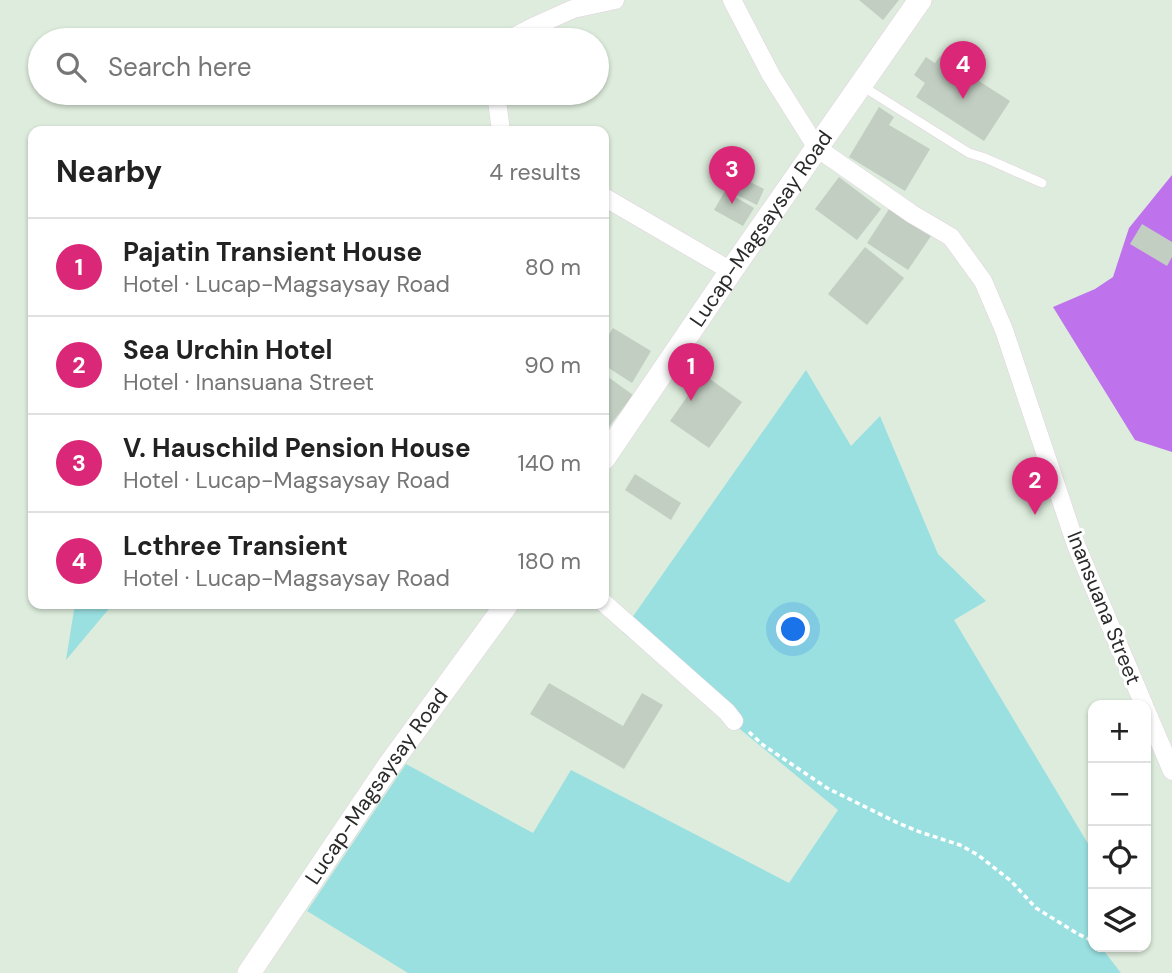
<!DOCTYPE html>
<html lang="en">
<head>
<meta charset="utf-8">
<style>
  body { margin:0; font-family:"DM Sans",sans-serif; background:#f2f2f2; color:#222 }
  .controls { position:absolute; right:21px; bottom:21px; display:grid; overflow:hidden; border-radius:14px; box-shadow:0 2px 5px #0004 }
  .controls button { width:63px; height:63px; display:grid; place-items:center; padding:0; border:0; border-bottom:2px solid #e0e0e0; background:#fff; color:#222; font:35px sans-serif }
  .you { position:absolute; left:794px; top:630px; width:24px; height:24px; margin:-18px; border:5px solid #fff; border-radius:50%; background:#1a73e8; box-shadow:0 0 0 10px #1a73e833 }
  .badge { display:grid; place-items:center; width:46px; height:46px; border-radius:50%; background:#db2777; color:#fff; font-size:23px; font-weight:700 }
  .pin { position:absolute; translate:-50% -58px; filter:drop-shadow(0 2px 4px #0008) }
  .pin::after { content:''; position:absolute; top:37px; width:24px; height:21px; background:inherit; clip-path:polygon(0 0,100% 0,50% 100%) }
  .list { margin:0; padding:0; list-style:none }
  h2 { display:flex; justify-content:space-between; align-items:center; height:91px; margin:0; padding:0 28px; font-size:30px }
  h2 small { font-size:23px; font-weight:400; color:#767676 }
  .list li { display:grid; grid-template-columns:46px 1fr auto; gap:21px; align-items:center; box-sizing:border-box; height:98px; padding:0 28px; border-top:2px solid #e0e0e0 }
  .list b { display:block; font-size:26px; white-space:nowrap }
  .list p { margin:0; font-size:23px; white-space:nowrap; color:#767676 }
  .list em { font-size:23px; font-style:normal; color:#767676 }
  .icon { flex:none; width:38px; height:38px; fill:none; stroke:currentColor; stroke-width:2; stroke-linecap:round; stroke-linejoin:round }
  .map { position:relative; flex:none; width:1172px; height:973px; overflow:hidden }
  .search { position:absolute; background:#fff; box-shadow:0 2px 5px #0004; left:28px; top:28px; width:581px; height:77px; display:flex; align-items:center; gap:18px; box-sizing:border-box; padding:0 24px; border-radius:38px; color:#767676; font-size:26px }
  .panel { position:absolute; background:#fff; box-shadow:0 2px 5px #0004; left:28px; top:126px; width:581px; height:483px; border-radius:14px }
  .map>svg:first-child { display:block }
  .green { fill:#9ae0e1 }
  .water { fill:#be72ec }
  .building { fill:#c2cec2 }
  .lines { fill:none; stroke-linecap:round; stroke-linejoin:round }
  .service-casing { stroke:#e3d2e0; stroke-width:10 }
  .minor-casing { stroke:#e3d2e0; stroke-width:19 }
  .tertiary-casing { stroke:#e3d2e0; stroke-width:24 }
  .path { stroke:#fff; stroke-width:3.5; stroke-dasharray:5 3.5; stroke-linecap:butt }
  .service { stroke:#fff; stroke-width:9 }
  .minor { stroke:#fff; stroke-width:18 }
  .tertiary { stroke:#fff; stroke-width:23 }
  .labels { text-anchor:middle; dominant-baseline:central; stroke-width:6; stroke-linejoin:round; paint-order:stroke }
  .street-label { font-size:21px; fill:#2a2a2a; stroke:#fff }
</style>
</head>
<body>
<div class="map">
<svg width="1172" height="973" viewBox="0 0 1172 973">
  <rect width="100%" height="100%" fill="#ddecdc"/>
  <g class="green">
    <polygon points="806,370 851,446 880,416 938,554 986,601 954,620 1093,852 1093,947 1101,947 1121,973 408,973 307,911 406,764 533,833 571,770 789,883 838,810 622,632"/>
    <polygon points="75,604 113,604 66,660"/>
  </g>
  <polygon class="water" points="1172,175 1172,452 1135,440 1053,307 1095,289 1113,277 1129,228"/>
  <g class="building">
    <polygon points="859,0 899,0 883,20"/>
    <polygon points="940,56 1010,101 984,141 916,97 925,83 914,75 926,57 935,63"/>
    <polygon points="879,107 894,117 889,125 930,149 905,191 849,157"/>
    <polygon points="729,171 764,189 757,205 721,187"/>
    <polygon points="839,177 881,209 857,240 815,209"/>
    <polygon points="725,191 754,208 743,226 714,210"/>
    <polygon points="889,209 931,236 908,270 867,243"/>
    <polygon points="1142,224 1172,242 1172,257 1167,266 1130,244"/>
    <polygon points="865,247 904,278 867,325 828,294"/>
    <polygon points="613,328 651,351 632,383 604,365 604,342"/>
    <polygon points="604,374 633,395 608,428 604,425"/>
    <polygon points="703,374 742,402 709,448 670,421"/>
    <polygon points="635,474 681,503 671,520 625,490"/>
    <polygon points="549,683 623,726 642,693 663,705 624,769 530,714"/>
  </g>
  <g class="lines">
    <defs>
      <polyline id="service" points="862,86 969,153 985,158 1042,183"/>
      <g id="minor">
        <polyline points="732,0 771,75 817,148 912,214 951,237 983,281 1004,330 1076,545 1144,705"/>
        <polyline points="508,40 533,27 573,9 615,0"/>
        <polyline points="496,93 501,131"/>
        <polyline points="604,197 731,271"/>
        <polyline points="604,603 727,712 734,721"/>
        <polyline points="1146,710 1172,771"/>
      </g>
      <g id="tertiary">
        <path id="s1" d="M604 458 731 271 920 0"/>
        <path id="s2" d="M249 973 390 764 507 604"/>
      </g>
    </defs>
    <use href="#service" class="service-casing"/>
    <use href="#minor" class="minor-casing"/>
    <use href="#tertiary" class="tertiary-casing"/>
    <polyline class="path" points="749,732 763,745 827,788 898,823 920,832 960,845 978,855 1011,881 1036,908 1078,934 1093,941"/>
    <use href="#service" class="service"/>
    <use href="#minor" class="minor"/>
    <use href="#tertiary" class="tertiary"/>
  </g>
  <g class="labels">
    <g class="street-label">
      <text stroke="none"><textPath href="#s1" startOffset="278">Lucap-Magsaysay Road</textPath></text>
      <text transform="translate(1104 608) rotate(68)">Inansuana Street</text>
      <text stroke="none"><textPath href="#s2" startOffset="226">Lucap-Magsaysay Road</textPath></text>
    </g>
  </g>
</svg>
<div class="controls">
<button>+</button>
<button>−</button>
<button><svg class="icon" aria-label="locate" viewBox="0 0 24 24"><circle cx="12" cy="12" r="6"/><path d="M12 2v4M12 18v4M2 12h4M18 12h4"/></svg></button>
<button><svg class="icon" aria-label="layers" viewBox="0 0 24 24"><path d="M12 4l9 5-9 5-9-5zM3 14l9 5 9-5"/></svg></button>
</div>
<div class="you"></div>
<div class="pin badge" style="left:691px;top:401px">1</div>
<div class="pin badge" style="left:1035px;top:515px">2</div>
<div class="pin badge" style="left:732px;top:204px">3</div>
<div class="pin badge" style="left:963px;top:99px">4</div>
<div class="search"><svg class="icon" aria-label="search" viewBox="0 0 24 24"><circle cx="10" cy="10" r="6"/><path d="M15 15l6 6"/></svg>Search here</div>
<section class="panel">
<h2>Nearby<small>4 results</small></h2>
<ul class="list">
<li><span class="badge">1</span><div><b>Pajatin Transient House</b><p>Hotel · Lucap-Magsaysay Road</p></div><em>80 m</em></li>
<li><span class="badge">2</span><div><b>Sea Urchin Hotel</b><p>Hotel · Inansuana Street</p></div><em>90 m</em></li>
<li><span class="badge">3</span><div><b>V. Hauschild Pension House</b><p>Hotel · Lucap-Magsaysay Road</p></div><em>140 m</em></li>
<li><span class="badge">4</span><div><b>Lcthree Transient</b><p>Hotel · Lucap-Magsaysay Road</p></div><em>180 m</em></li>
</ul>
</section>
</div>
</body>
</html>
